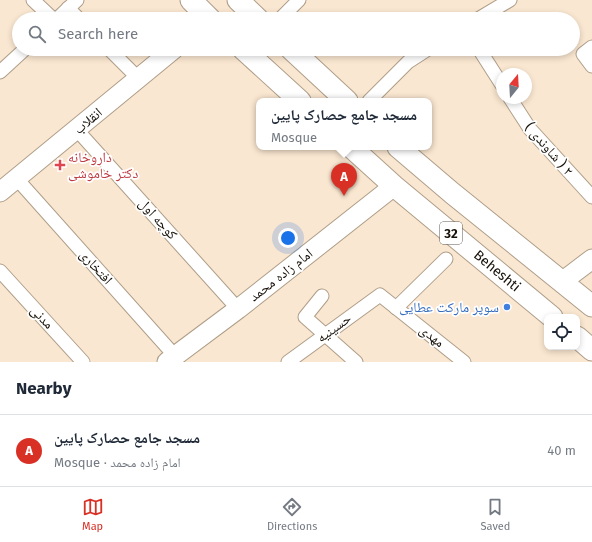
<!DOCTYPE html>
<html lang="en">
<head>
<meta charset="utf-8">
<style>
  body { margin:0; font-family:"Fira Sans","Noto Naskh Arabic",sans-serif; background:#f6f6f7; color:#1f2937 }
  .controls { position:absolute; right:12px; bottom:12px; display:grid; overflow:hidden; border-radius:8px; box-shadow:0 2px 6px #0003 }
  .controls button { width:36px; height:36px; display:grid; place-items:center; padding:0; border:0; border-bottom:1px solid #e0e1e3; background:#fff; color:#1f2937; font:20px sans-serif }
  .compass { position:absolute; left:496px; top:68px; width:36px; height:36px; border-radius:50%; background:#fff; box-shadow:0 2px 6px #0003; rotate:18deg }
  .you { position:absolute; left:288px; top:238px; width:14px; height:14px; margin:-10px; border:3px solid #fff; border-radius:50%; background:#1a73e8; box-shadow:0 0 0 6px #1a73e833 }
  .badge { display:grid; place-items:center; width:26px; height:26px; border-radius:50%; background:#d93025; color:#fff; font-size:13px; font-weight:700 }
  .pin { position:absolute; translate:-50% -33px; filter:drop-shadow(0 1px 2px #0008) }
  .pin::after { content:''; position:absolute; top:21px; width:14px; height:12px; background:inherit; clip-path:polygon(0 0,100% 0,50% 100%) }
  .popup { position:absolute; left:256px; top:98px; width:176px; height:52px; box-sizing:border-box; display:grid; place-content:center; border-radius:8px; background:#fff; filter:drop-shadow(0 1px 3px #0005); font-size:13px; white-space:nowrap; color:#747a83 }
  .popup b { font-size:15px; color:#1f2937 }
  .popup::after { content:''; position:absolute; left:50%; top:100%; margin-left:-8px; border:8px solid transparent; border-top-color:#fff }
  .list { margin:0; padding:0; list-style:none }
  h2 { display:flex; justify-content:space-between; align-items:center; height:52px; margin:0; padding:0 16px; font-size:17px }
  h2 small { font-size:13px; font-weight:400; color:#747a83 }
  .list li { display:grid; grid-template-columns:26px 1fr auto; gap:12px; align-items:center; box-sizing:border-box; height:72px; padding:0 16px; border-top:1px solid #e0e1e3 }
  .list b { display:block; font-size:15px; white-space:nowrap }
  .list p { margin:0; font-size:13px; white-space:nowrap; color:#747a83 }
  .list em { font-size:13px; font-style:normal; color:#747a83 }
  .icon { flex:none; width:22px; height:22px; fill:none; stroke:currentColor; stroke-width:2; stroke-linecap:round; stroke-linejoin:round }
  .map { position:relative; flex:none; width:592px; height:362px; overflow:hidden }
  .search { position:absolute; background:#fff; box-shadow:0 2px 6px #0003; left:12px; right:12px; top:12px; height:44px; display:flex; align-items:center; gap:10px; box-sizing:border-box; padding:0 14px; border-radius:22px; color:#747a83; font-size:15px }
  .sheet { height:124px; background:#fff }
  nav { display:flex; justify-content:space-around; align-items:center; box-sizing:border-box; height:56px; border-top:1px solid #e0e1e3; background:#fff; font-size:11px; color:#747a83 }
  nav a { display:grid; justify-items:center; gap:2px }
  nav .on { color:#d93025 }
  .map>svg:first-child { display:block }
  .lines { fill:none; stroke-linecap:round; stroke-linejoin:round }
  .street-casing { stroke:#af9e89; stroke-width:15 }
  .secondary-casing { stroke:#af9e89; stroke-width:21 }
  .primary-casing { stroke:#af9e89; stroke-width:23 }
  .street { stroke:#fff; stroke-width:13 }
  .secondary { stroke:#fff; stroke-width:19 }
  .primary { stroke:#fff; stroke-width:21 }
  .health-dot { fill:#e0444e; stroke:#fff; stroke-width:1.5 }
  .shop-dot { fill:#3f7fe0; stroke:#fff; stroke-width:1.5 }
  .labels { text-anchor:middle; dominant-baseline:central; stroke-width:3.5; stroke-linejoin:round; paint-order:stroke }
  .shield { fill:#fff; stroke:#5c5852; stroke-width:1 }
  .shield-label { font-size:13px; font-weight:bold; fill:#161008 }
  .street-label { font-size:14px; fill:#161008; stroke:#fff }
  .health-label { font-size:14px; fill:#be3a42; stroke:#fff; text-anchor:start }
  .shop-label { font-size:14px; fill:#366cbe; stroke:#fff; text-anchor:end }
</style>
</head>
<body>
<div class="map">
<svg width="592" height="362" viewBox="0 0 592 362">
  <rect width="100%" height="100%" fill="#fae7d1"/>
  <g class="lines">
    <defs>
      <g id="street">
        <polyline points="33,0 53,19"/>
        <polyline points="68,8 79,19"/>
        <polyline points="57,19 77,0"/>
        <polyline points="280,19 299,0"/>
        <polyline points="478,19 510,0"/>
        <polyline points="592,47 583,54 592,66"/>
        <polyline points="109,49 139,79"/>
        <polyline points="479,49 502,85"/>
        <polyline points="0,72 25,49"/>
        <polyline points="510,98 530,129 592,197"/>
        <polyline points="369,101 408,62 428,49"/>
        <polyline points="77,130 238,309"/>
        <polyline points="17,179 175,356"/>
        <polyline points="0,271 83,362"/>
        <polyline points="322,296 305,317 356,362"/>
        <polyline points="396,308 446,259"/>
        <polyline points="288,362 380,295 464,362"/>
      </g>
      <g id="secondary">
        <polyline points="0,192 174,49"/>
        <polyline points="563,281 592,259"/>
        <polyline points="167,362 238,309 394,186"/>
      </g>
      <g id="primary">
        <polyline points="191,0 210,19"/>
        <polyline points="238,0 258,19"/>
        <polyline points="243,49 300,101"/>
        <polyline points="291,49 347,101"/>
        <polyline points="351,147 394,186 552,317"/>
        <polyline points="398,147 452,193 592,306"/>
        <polyline points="577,337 592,350"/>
      </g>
    </defs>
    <use href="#street" class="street-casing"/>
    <use href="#secondary" class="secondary-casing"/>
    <use href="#primary" class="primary-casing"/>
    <use href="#street" class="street"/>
    <use href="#secondary" class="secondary"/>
    <use href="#primary" class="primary"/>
  </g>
  <path class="health-dot" d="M58 159h4v4h4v4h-4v4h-4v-4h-4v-4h4z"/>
  <circle class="shop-dot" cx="507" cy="307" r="4"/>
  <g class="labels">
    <rect class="shield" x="440" y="222" width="22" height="22" rx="3"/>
    <g class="shield-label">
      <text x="451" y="233">32</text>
    </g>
    <g class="street-label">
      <text transform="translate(88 121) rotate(-40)">انقلاب</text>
      <text transform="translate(549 149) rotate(49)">( شاوندی ) ۲</text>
      <text transform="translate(158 219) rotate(48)">کوچه اول</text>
      <text transform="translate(96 267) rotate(48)">افتخاری</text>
      <text transform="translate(497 271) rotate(40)">Beheshti</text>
      <text transform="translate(281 275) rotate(-38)">امام زاده محمد</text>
      <text transform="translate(42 317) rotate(47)">مدنی</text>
      <text transform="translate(334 328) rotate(-36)">حسینیه</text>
      <text transform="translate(432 336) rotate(38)">مهدی</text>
    </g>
    <g class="health-label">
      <text x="68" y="157">داروخانه<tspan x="68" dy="16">دکتر خاموشی</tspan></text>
    </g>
    <g class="shop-label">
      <text x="499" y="307">سوپر مارکت عطایی</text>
    </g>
  </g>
</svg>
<div class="controls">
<button><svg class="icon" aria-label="locate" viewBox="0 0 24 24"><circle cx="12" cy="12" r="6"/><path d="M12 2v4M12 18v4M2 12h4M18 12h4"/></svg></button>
</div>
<svg class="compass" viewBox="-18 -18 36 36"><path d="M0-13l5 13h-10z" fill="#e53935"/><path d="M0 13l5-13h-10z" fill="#747a83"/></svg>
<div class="you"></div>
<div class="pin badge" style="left:344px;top:196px">A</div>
<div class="popup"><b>مسجد جامع حصارک پایین</b>Mosque</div>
<div class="search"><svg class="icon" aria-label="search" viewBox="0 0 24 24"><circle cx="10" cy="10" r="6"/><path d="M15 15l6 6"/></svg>Search here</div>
</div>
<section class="sheet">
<h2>Nearby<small></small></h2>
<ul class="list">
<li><span class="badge">A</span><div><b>مسجد جامع حصارک پایین</b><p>Mosque · امام زاده محمد</p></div><em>40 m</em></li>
</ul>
</section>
<nav>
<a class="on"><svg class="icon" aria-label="map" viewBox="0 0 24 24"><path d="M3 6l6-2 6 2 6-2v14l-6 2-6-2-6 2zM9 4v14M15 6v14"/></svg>Map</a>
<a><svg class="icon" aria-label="directions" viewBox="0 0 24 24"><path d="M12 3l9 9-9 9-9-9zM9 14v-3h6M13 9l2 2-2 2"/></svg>Directions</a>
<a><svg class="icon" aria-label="saved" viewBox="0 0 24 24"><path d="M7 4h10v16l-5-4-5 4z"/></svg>Saved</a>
</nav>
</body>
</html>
